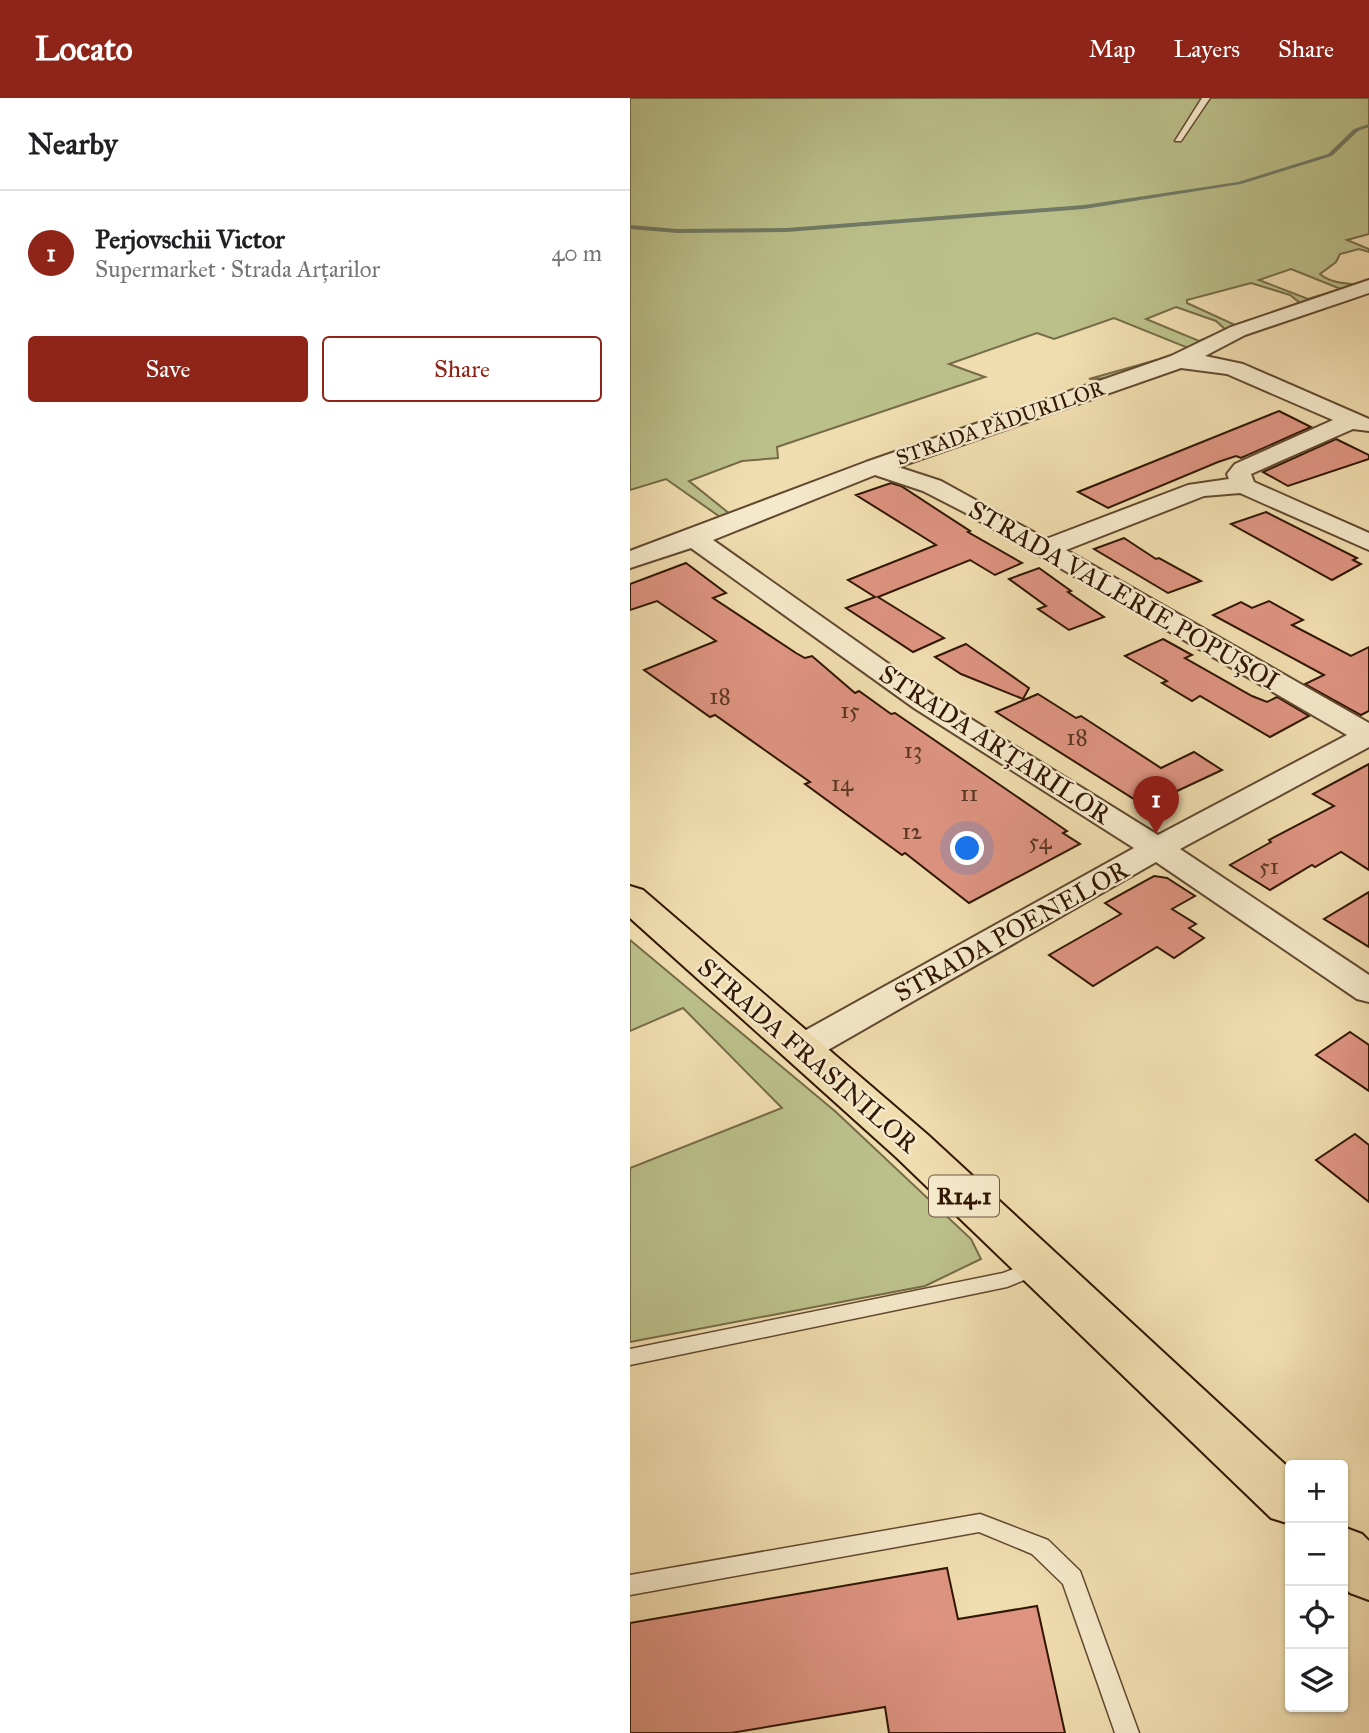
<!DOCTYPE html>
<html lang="en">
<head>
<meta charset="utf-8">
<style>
  body { margin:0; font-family:"IM FELL Great Primer",serif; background:#f2f2f2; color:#202124 }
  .controls { position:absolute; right:21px; bottom:21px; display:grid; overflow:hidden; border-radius:7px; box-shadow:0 2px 5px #0004 }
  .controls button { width:63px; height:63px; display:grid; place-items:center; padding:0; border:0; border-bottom:2px solid #e0e0e0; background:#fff; color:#202124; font:35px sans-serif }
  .you { position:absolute; left:338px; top:751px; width:24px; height:24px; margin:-18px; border:5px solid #fff; border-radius:50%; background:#1a73e8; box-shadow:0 0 0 10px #1a73e833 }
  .badge { display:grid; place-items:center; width:46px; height:46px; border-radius:50%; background:#8f2418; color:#fff; font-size:23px; font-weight:700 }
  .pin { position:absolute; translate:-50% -58px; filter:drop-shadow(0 2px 4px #0008) }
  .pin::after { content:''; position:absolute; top:37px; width:24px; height:21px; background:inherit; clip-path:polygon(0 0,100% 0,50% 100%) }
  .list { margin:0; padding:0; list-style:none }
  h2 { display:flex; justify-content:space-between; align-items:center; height:91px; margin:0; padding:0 28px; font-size:30px }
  h2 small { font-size:23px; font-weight:400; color:#757577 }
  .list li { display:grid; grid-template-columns:46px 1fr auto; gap:21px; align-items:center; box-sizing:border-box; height:126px; padding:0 28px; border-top:2px solid #e0e0e0 }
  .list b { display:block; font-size:26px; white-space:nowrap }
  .list p { margin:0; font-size:23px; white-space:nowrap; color:#757577 }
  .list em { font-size:23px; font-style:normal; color:#757577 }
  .actions { display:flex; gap:14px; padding:21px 28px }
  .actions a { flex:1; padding:16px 0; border:2px solid #8f2418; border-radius:7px; text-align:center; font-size:24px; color:#8f2418 }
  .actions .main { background:#8f2418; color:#fff }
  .icon { flex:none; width:38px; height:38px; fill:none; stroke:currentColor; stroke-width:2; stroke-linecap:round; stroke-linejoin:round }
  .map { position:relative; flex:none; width:739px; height:1635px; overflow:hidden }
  header { display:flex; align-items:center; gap:42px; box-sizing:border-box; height:98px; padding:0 35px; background:#8f2418; color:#fff }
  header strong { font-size:33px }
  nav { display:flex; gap:38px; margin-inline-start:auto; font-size:24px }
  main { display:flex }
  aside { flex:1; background:#fff }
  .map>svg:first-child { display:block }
  .green { fill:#bbc08a; stroke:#766b47; stroke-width:2; fill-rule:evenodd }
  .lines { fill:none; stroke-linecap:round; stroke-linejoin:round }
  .stream { fill:#717a66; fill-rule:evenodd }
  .building { fill:#de9481; stroke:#311604; stroke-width:2 }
  .service-casing { stroke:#61482f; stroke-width:3 }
  .minor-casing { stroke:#61482f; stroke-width:4 }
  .primary-casing { stroke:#311604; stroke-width:4 }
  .service { fill:#f5e9cb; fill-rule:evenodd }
  .minor { fill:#f5e9cb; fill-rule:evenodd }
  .primary { fill:#f0ddaf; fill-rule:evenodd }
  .labels { text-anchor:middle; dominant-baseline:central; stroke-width:5; stroke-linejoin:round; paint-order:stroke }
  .far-street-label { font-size:21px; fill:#311604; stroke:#f5e9cb }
  .number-label { font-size:23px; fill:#5c3623 }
  .shield { fill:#f5e9cb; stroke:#6c5540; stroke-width:2 }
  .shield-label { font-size:24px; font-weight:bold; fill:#311604 }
  .street-label { font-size:26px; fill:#311604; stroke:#f5e9cb }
</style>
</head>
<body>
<header>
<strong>Locato</strong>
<nav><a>Map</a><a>Layers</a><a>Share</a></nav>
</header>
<main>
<aside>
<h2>Nearby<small></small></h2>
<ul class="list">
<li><span class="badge">1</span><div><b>Perjovschii Victor</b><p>Supermarket · Strada Arțarilor</p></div><em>40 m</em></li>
</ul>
<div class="actions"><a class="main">Save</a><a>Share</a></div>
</aside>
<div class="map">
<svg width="739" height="1635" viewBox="0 0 739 1635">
  <rect width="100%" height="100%" fill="#f0ddaf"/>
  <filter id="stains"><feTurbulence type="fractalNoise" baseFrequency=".00286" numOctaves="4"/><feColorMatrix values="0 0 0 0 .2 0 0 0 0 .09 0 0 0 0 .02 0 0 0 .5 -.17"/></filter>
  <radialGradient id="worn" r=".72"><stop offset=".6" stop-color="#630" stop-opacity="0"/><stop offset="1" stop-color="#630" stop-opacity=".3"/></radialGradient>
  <g class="green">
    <path d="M0 0H739V136L717 142 739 151V154L729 151 710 156 706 164 690 176C700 185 715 185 728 187L491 280 459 281 555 254 556 249 484 220 424 241 407 235 319 266 355 279 147 349 148 360 112 363 59 383 100 416 93 421 36 381 0 392ZM661 171 711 191 678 201 629 182ZM621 185 660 197 670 205 607 228 557 205V202ZM546 209 586 223 596 232 569 243 516 221Z"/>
    <polygon points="0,842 206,1014 341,1141 351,1161 295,1188 0,1244 0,1070 152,1010 53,910 0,933"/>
  </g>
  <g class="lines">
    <polygon class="stream" points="739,26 739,29 728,33 702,58 611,86 454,111 157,134 47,135 0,131 0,127 47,131 157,130 454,107 608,84 698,56 724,31"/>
  </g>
  <g class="building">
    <polygon points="649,313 681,329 611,360 606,358 588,364 478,410 448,394"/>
    <polygon points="706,341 739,357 739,361 658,388 633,374"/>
    <polygon points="261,385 271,388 340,433 338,434 392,465 365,477 340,462 248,499 314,540 283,554 216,510 245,499 218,482 306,447 226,397"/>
    <polygon points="636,414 727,460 723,462 731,466 702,482 601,426"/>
    <polygon points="494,440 526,461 529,460 571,483 538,495 464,451"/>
    <polygon points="56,465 96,495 83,500 166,555 175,560 182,558 225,595 229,593 261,616 265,615 437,733 433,735 450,746 339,805 275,755 272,757 175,686 180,684 85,617 80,619 14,572 86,543 27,503 0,512 0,486"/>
    <polygon points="409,470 441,493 438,494 474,519 439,532 408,511 416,508 379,481"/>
    <polygon points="639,503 673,522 662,527 721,558 739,549 739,613 731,617 675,586 694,577 583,517 611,504 622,510"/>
    <polygon points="533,541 562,557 555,560 622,598 637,604 647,599 679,618 640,639 570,598 562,603 532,585 537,583 495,558"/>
    <polygon points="336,546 399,590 393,601 331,576 305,559"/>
    <polygon points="408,596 446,620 451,618 531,670 564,654 592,672 515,708 366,614"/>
    <polygon points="739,666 739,772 711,754 685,769 682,767 640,792 600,767 641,744 639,742 704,708 683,696"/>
    <polygon points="524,778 537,780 565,798 542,811 566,826 559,830 574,840 544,860 527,849 463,888 419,857 491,816 475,805"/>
    <polygon points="739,794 739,849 694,821"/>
    <polygon points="720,934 739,947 739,993 686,957"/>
    <polygon points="725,1036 739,1047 739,1104 686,1062"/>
    <polygon points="317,1470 328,1521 407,1508 435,1635 259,1635 255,1609 101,1635 0,1635 0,1525"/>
  </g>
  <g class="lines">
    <defs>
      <g id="service">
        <polygon points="572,0 580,0 551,43 545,43"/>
        <polygon points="407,1162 414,1164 417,1169 414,1174 377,1189 0,1267 0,1251 373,1175"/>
        <polygon points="350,1416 418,1442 450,1473 509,1635 485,1635 433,1486 402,1456 349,1434 0,1497 0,1477"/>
      </g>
      <path id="minor" d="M739 182V195L615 237 575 258 613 266 739 321V333L723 331 621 376 624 384 739 435V452L610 395 574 398 436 452 739 625V649L550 751 739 877V904L727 901 526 764 184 960 171 963 158 960 153 951 158 942 504 750 284 610 61 450 0 470V453L236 364 541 258 601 229ZM551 270 597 276 703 322 605 366 597 376 599 381 558 387 416 441 311 383 268 369ZM245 377 293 393 334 414 717 637 528 737 304 598 83 442Z"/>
      <g id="primary">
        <polygon points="0,788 13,792 298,1037 660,1371 660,1426 641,1420 266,1059 0,820"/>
        <polygon points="713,1429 732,1436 739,1443 739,1502 720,1495 713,1488"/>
      </g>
    </defs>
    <use href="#service" class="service-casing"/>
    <use href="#minor" class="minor-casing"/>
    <use href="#primary" class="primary-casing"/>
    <use href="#service" class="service"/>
    <use href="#minor" class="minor"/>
    <use href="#primary" class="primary"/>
  </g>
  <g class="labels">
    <g class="far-street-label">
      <text transform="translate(370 325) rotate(-19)">STRADA PĂDURILOR</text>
    </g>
    <g class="number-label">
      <text x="90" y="598">18</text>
      <text x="220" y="612">15</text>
      <text x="447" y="639">18</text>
      <text x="283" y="652">13</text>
      <text x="212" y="685">14</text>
      <text x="339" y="695">11</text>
      <text x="282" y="733">12</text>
      <text x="410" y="743">54</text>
      <text x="639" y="768">51</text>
    </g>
    <rect class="shield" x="299" y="1077.5" width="70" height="41" rx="5"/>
    <g class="shield-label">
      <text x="334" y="1098">R14.1</text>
    </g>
    <g class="street-label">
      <text transform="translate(494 497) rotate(30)">STRADA VALERIE POPUȘOI</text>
      <text transform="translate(365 646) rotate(33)">STRADA ARȚARILOR</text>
      <text transform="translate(381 833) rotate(-29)">STRADA POENELOR</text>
      <text transform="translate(178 957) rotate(41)">STRADA FRASINILOR</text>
    </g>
  </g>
  <rect width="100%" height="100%" filter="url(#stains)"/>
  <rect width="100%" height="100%" fill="url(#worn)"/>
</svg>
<div class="controls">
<button>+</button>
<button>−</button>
<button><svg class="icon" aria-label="locate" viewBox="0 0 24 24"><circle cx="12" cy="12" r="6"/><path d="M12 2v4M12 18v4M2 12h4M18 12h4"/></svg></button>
<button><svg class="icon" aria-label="layers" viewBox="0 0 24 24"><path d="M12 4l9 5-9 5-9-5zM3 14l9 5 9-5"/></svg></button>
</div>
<div class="you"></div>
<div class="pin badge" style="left:526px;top:736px">1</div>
</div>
</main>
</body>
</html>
